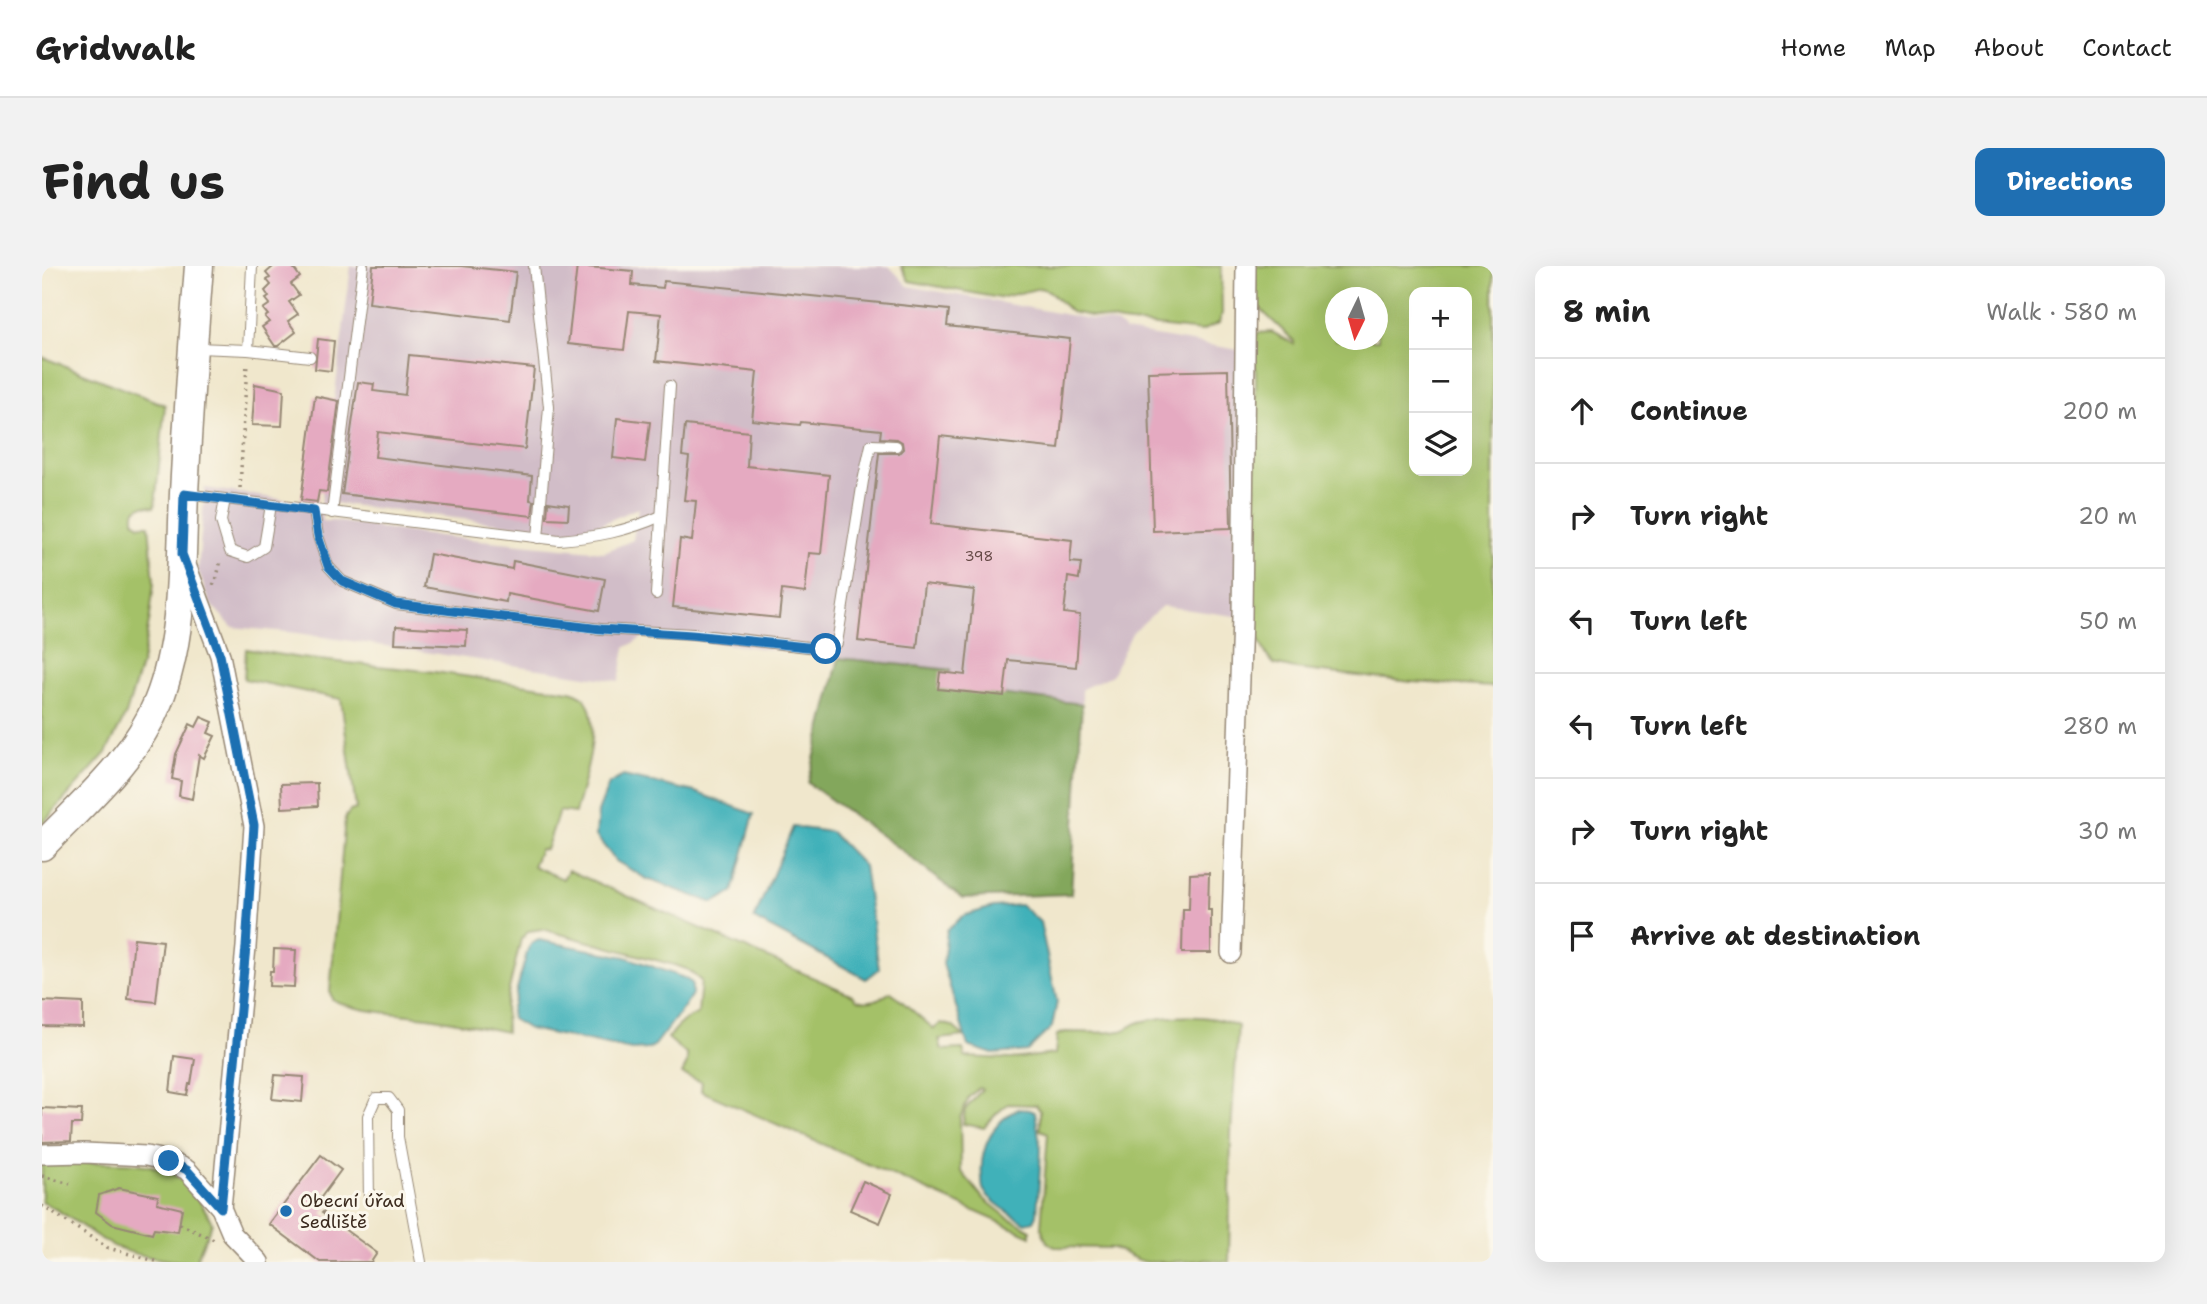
<!DOCTYPE html>
<html lang="en">
<head>
<meta charset="utf-8">
<style>
  body { margin:0; font-family:"Shantell Sans",sans-serif; background:#f2f2f2; color:#222 }
  .controls { position:absolute; right:21px; top:21px; display:grid; overflow:hidden; border-radius:14px; box-shadow:0 7px 28px #0002 }
  .controls button { width:63px; height:63px; display:grid; place-items:center; padding:0; border:0; border-bottom:2px solid #e0e0e0; background:#fff; color:#222; font:35px sans-serif }
  .compass { position:absolute; left:1283px; top:21px; width:63px; height:63px; border-radius:50%; background:#fff; box-shadow:0 7px 28px #0002; rotate:185deg }
  .stop { position:absolute; width:21px; height:21px; margin:-16px; border:5px solid #1f6fb2; border-radius:50%; background:#fff }
  .stop.end { background:#1f6fb2; border-color:#fff; box-shadow:0 2px 7px #0008 }
  .list { margin:0; padding:0; list-style:none }
  h2 { display:flex; justify-content:space-between; align-items:center; height:91px; margin:0; padding:0 28px; font-size:30px }
  h2 small { font-size:23px; font-weight:400; color:#767676 }
  .list li { display:grid; grid-template-columns:46px 1fr auto; gap:21px; align-items:center; box-sizing:border-box; height:105px; padding:0 28px; border-top:2px solid #e0e0e0 }
  .list b { display:block; font-size:26px; white-space:nowrap }
  .list em { font-size:23px; font-style:normal; color:#767676 }
  .icon { flex:none; width:38px; height:38px; fill:none; stroke:currentColor; stroke-width:2; stroke-linecap:round; stroke-linejoin:round }
  .map { position:relative; flex:none; width:1451px; height:996px; overflow:hidden; border-radius:14px }
  header { display:flex; align-items:center; gap:42px; box-sizing:border-box; height:98px; padding:0 35px; background:#fff; border-bottom:2px solid #e0e0e0 }
  header strong { font-size:33px }
  nav { display:flex; gap:38px; margin-inline-start:auto; font-size:24px }
  .intro { display:flex; align-items:center; justify-content:space-between; box-sizing:border-box; height:168px; padding:0 42px }
  h1 { margin:0; font-size:49px }
  .button { padding:18px 32px; border-radius:14px; background:#1f6fb2; color:#fff; font-size:24px; font-weight:700 }
  main { display:flex; gap:42px; padding:0 42px }
  aside { flex:1; background:#fff; border-radius:14px; box-shadow:0 7px 28px #0002 }
  .map>svg:first-child { display:block }
  .industrial { fill:#d1bdc8; fill-rule:evenodd }
  .green { fill:#a4c168; stroke:#707643; stroke-width:2; fill-rule:evenodd }
  .forest { fill:#83a75c; stroke:#5f683d; stroke-width:2 }
  .water { fill:#41b1b9; stroke:#3e6e6c; stroke-width:2 }
  .building { fill:#e5aac1 }
  .lines { fill:none; stroke-linecap:round; stroke-linejoin:round }
  .lane-casing { stroke:#968875; stroke-width:12 }
  .street-casing { stroke:#968875; stroke-width:22 }
  .secondary-casing { stroke:#968875; stroke-width:31 }
  .path { stroke:#968875; stroke-width:3.5; stroke-dasharray:2 5; stroke-linecap:butt }
  .lane { stroke:#fff; stroke-width:10 }
  .street { stroke:#fff; stroke-width:19 }
  .secondary { stroke:#fff; stroke-width:28 }
  .route { stroke:#1f6fb2; stroke-width:9 }
  .poi-dot { fill:#1f6fb2; stroke:#fbf7ec; stroke-width:2.5 }
  .labels { text-anchor:middle; dominant-baseline:central; stroke-width:6; stroke-linejoin:round; paint-order:stroke }
  .number-label { font-size:14px; fill:#664a47 }
  .poi-label { font-size:18px; fill:#3b2a1e; stroke:#fbf7ec; text-anchor:start }
</style>
</head>
<body>
<header>
<strong>Gridwalk</strong>
<nav><a>Home</a><a>Map</a><a>About</a><a>Contact</a></nav>
</header>
<div class="intro"><h1>Find us</h1><a class="button">Directions</a></div>
<main>
<div class="map">
<svg width="1451" height="996" viewBox="0 0 1451 996">
  <rect width="100%" height="100%" fill="#fbf7ec"/>
  <filter id="ink" filterUnits="userSpaceOnUse"><feTurbulence type="fractalNoise" baseFrequency=".0143" numOctaves="2"/><feDisplacementMap in="SourceGraphic" scale="14" xChannelSelector="R" yChannelSelector="G"/><feConvolveMatrix kernelMatrix="1 2 1 2 8 2 1 2 1" color-interpolation-filters="sRGB"/></filter>
  <filter id="wash" filterUnits="userSpaceOnUse"><feTurbulence type="fractalNoise" baseFrequency=".00686" numOctaves="4" result="noise"/><feDisplacementMap in="SourceGraphic" scale="28" xChannelSelector="R" yChannelSelector="G"/><feGaussianBlur stdDeviation="1.57" result="paint"/><feColorMatrix in="noise" values="0 0 0 0 0 0 0 0 0 0 0 0 0 0 0 0 0 1.4 0 .05"/><feComposite in="paint" operator="in"/></filter>
  <g filter="url(#wash)">
    <rect width="100%" height="100%" fill="#f0e7cc"/>
    <path class="industrial" d="M309 0H847L866 20 1076 58 1083 65 1203 85 1200 351 1120 340 1090 367 1070 409 1040 423V438L908 422 907 404 605 369 583 382 577 415 256 367 190 361 168 337 156 304 163 222 279 239ZM300 238 525 266 557 259 596 242 591 274 562 286 386 269 293 255H281L279 239Z"/>
    <g class="green">
      <polygon points="859,0 1179,0 1180,47 1177,57 1159,65 1080,56 1029,46 1007,25 998,22 957,32 867,15"/>
      <path d="M1212 0H1451V421L1370 416 1253 403 1232 398 1225 390 1211 362 1206 331 1212 273 1214 112 1212 73 1215 67 1230 66 1252 78V75L1218 43 1214 33ZM1372 26H1425V205H1372ZM1294 32H1336V74H1294Z"/>
      <path d="M0 91 123 139 113 239 112 241C103 238 98 239 92 246V254L97 259H107L112 316 108 350 100 396 84 448 64 487 0 558Z"/>
      <path d="M204 383 258 392 393 406 528 425C534 427 539 428 543 433 562 457 540 520 533 547L517 545 504 584 498 583 491 600 521 613 526 604 811 729 815 734C829 738 837 733 849 726L892 763 899 757 910 760 922 770 897 773 900 784 921 783 923 791 969 793 1013 788 1015 769 1023 766C1041 766 1060 768 1078 765 1086 764 1090 758 1098 756 1128 749 1168 747 1196 760L1189 866 1187 996C1178 996 1168 993 1160 994 1142 996 1123 996 1105 996 1091 994 1082 985 1070 982L1013 981 1005 976 999 961 1006 867 998 864V845L994 839 966 838 954 848 942 862 921 858 923 844 940 823 937 822 927 831 918 852 919 905 941 932 965 951 989 964V970L659 825 660 816 640 808 645 797V789L626 772 640 756 656 747 659 715 646 704 632 699 500 663 487 665 479 673 463 740 464 766C440 761 417 756 393 752 366 748 312 747 290 733L288 726 303 552 308 545 314 543 299 433 202 413Z"/>
      <path d="M35 896C101 898 138 889 170 957L153 996C129 996 86 989 66 977 43 964 24 947 0 936V897Z"/>
    </g>
    <polygon class="forest" points="797,392 908,404 908,422 1040,438 1029,628 920,632 859,584 766,517"/>
    <g class="water">
      <polygon points="581,510 653,526 712,548 691,626 671,637 605,613 574,595 554,570 556,546 567,518"/>
      <polygon points="751,561 789,566 822,600 837,703 824,713 712,653"/>
      <polygon points="979,639 998,656 1015,736 1010,761 985,785 951,788 926,780 901,698 905,664 921,650 951,641"/>
      <polygon points="497,674 584,691 642,712 650,717 650,728 642,741 613,779 606,783 590,784 487,763 470,753 469,745 486,683 490,677"/>
      <path d="M976 843 988 844 993 846 999 884 995 949 992 955 984 957C973 951 947 935 941 923 940 919 940 915 940 912 937 884 951 855 976 843Z"/>
    </g>
    <g id="blocks">
      <g class="building">
        <polygon points="232,0 250,0 258,11 249,18 257,29 247,36 256,48 246,55 254,66 236,80 233,80 220,61 227,56 223,51 226,49 221,43 228,38 224,33 227,31 223,25 229,19 225,14 228,12 224,7"/>
        <polygon points="331,0 419,0 474,6 468,54 327,37"/>
        <polygon points="535,0 591,5 590,19 621,22 622,15 907,44 905,60 1028,73 1017,183 898,170 889,258 1030,274 1028,296 1039,297 1037,313 1026,311 1022,347 1038,349 1034,401 966,394 962,430 896,423 898,406 923,409 932,324 882,318 875,382 816,375 837,187 857,187 861,183 860,176 855,173 838,172 839,164 759,156 758,159 710,154 715,106 614,95 619,48 587,45 582,84 526,78"/>
        <polygon points="276,73 292,75 289,105 273,103"/>
        <polygon points="367,89 492,102 483,183 336,166 333,191 490,210 488,234 492,235 490,250 300,228 316,116 332,118 331,125 363,129"/>
        <polygon points="1186,104 1189,262 1111,265 1106,106"/>
        <polygon points="213,118 242,124 240,160 210,159"/>
        <polygon points="273,130 297,135 285,226 277,225 275,236 259,234"/>
        <polygon points="575,152 608,156 603,196 571,192"/>
        <polygon points="643,159 707,166 705,200 787,209 779,288 767,287 763,327 740,324 737,352 631,341 638,273 650,275 654,235 642,234 647,191 640,190"/>
        <polygon points="506,236 527,239 526,253 505,252"/>
        <polygon points="388,288 470,303 471,295 563,313 557,345 465,328 464,336 382,321"/>
        <polygon points="354,360 425,364 424,380 353,377"/>
        <polygon points="159,451 171,456 166,467 173,470 162,492 157,489 150,533 137,530 139,515 130,513 134,488 148,458 154,461"/>
        <polygon points="275,517 276,540 240,542 239,518"/>
        <polygon points="1167,607 1166,644 1169,644 1169,687 1140,687 1141,643 1147,643 1148,608"/>
        <polygon points="92,672 121,675 114,736 86,733"/>
        <polygon points="232,683 254,684 252,721 227,720 228,705 231,705"/>
        <polygon points="0,735 41,737 41,761 0,760"/>
        <polygon points="132,790 153,793 149,818 147,818 145,829 128,826"/>
        <polygon points="233,809 262,811 260,836 230,833"/>
        <polygon points="0,842 40,844 39,858 30,858 29,875 0,876"/>
        <polygon points="279,889 299,904 277,934 286,941 280,947 335,987 329,996 278,996 227,958"/>
        <polygon points="821,915 850,928 838,957 808,944"/>
        <polygon points="77,922 116,930 115,937 140,943 136,966 112,963 110,968 70,958 54,946 57,929"/>
      </g>
    </g>
  </g>
  <g filter="url(#ink)">
    <use href="#blocks" fill-opacity="0" stroke="#968875" stroke-width="2"/>
    <g class="lines">
      <defs>
        <g id="lane">
          <polyline points="492,0 507,141 496,272"/>
          <polyline points="155,82 206,84 268,91"/>
          <polyline points="206,84 210,0"/>
          <path d="M143 228 517 274C554 271 586 265 619 250"/>
          <polyline points="183,233 179,255 188,285 206,291 222,281 229,239"/>
          <polyline points="272,245 276,270 286,300 300,315 354,338 559,363 651,368 784,383 795,377 821,215 829,179 854,180"/>
          <polyline points="290,247 321,0"/>
          <polyline points="614,328 628,120"/>
          <polyline points="327,936 326,850 334,832 347,832 356,844 356,871 379,996"/>
        </g>
        <g id="street">
          <polyline points="144,299 178,389 212,560 204,681 179,942"/>
          <polyline points="1189,687 1200,351 1204,0"/>
          <polyline points="0,888 43,887 104,890 127,895 145,904 179,942 190,968 217,996"/>
        </g>
        <path id="secondary" d="M0 580C42 536 93 493 116 436 142 371 139 296 142 227 146 151 151 76 157 0"/>
      </defs>
      <use href="#lane" class="lane-casing"/>
      <use href="#street" class="street-casing"/>
      <use href="#secondary" class="secondary-casing"/>
      <g class="path">
        <polyline points="198,222 205,97"/>
        <polyline points="171,319 174,315 179,294"/>
        <polyline points="0,910 28,918"/>
        <polyline points="0,940 66,982 117,996"/>
        <polyline points="138,958 172,974 175,973"/>
      </g>
      <use href="#lane" class="lane"/>
      <use href="#street" class="street"/>
      <use href="#secondary" class="secondary"/>
    </g>
  </g>
  <g class="lines" filter="url(#ink)">
    <polyline class="route" points="127,895 145,904 179,942 204,681 212,559 178,389 140,288 142,228 272,245 276,270 286,300 300,315 354,338 559,363 650,369 784,383"/>
  </g>
  <circle class="poi-dot" cx="244" cy="945" r="7"/>
  <g class="labels">
    <g class="number-label">
      <text x="937" y="290">398</text>
    </g>
    <g class="poi-label">
      <text x="258" y="935">Obecní úřad<tspan x="258" dy="21">Sedliště</tspan></text>
    </g>
  </g>
</svg>
<div class="controls">
<button>+</button>
<button>−</button>
<button><svg class="icon" aria-label="layers" viewBox="0 0 24 24"><path d="M12 4l9 5-9 5-9-5zM3 14l9 5 9-5"/></svg></button>
</div>
<svg class="compass" viewBox="-18 -18 36 36"><path d="M0-13l5 13h-10z" fill="#e53935"/><path d="M0 13l5-13h-10z" fill="#767676"/></svg>
<div class="stop" style="left:784px;top:383px"></div>
<div class="stop end" style="left:127px;top:895px"></div>
</div>
<aside>
<h2>8 min<small>Walk · 580 m</small></h2>
<ul class="list">
<li><svg class="icon" aria-label="ahead" viewBox="0 0 24 24"><path d="M12 20V5M6 11l6-6 6 6"/></svg><div><b>Continue</b></div><em>200 m</em></li>
<li><svg class="icon" aria-label="right" viewBox="0 0 24 24"><path d="M7 20v-9h11M14 6l5 5-5 5"/></svg><div><b>Turn right</b></div><em>20 m</em></li>
<li><svg class="icon" aria-label="left" viewBox="0 0 24 24"><path d="M17 20v-9H6M10 6l-5 5 5 5"/></svg><div><b>Turn left</b></div><em>50 m</em></li>
<li><svg class="icon" aria-label="left" viewBox="0 0 24 24"><path d="M17 20v-9H6M10 6l-5 5 5 5"/></svg><div><b>Turn left</b></div><em>280 m</em></li>
<li><svg class="icon" aria-label="right" viewBox="0 0 24 24"><path d="M7 20v-9h11M14 6l5 5-5 5"/></svg><div><b>Turn right</b></div><em>30 m</em></li>
<li><svg class="icon" aria-label="arrive" viewBox="0 0 24 24"><path d="M6 21V4h12l-3 4 3 4H6"/></svg><div><b>Arrive at destination</b></div></li>
</ul>
</aside>
</main>
</body>
</html>
